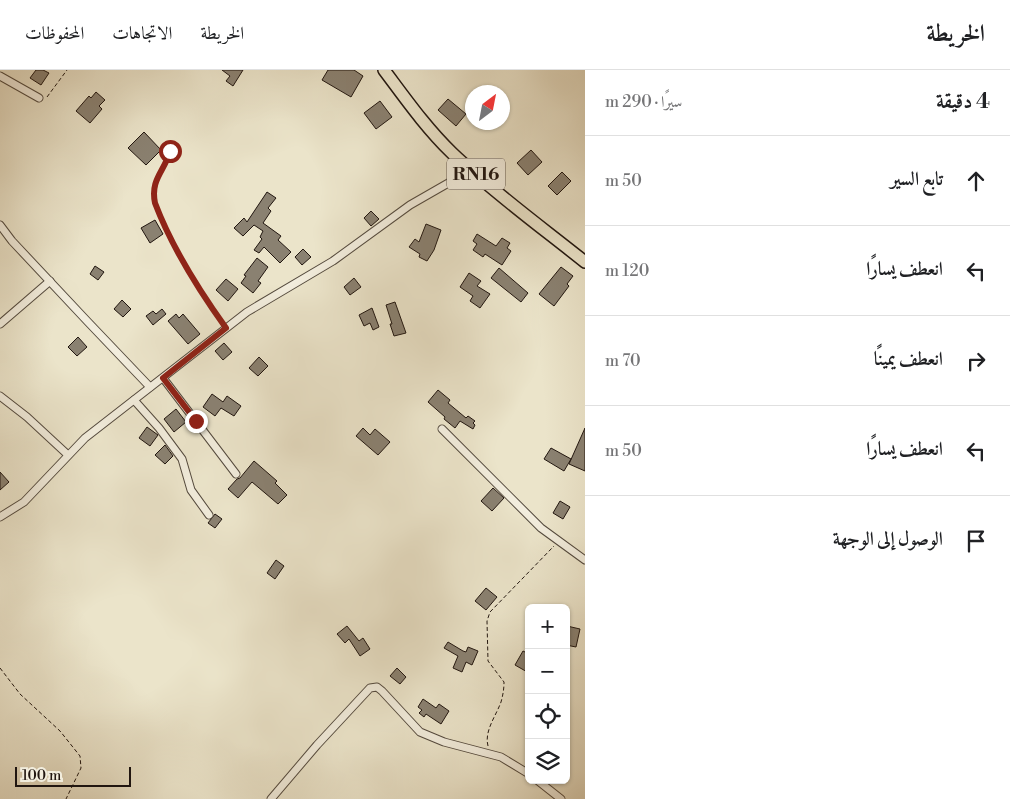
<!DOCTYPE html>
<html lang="ar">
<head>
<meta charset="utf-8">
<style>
  body { margin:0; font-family:"Libre Bodoni",Amiri,serif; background:#f6f6f6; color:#202124; direction:rtl }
  .controls { position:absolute; right:15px; bottom:15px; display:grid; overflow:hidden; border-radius:8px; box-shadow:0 1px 4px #0004 }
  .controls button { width:45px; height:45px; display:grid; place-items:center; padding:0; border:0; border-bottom:1px solid #e0e0e0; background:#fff; color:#202124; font:25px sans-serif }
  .compass { position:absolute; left:465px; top:15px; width:45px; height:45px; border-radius:50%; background:#fff; box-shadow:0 1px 4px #0004; rotate:32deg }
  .scale { position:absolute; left:15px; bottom:12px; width:116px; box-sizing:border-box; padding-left:5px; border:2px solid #211610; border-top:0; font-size:14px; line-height:18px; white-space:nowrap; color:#211610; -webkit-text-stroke:4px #f2eddd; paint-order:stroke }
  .stop { position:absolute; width:15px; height:15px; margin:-11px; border:4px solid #8f2418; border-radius:50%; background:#fff }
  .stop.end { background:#8f2418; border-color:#fff; box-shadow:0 1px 5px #0008 }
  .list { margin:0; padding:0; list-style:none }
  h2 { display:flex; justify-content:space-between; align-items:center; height:65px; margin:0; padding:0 20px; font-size:21px }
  h2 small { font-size:16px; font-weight:400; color:#757577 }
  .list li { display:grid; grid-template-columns:32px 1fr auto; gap:15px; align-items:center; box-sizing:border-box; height:90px; padding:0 20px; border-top:1px solid #e0e0e0 }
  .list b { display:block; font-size:19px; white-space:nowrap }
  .list em { font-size:16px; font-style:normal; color:#757577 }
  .icon { flex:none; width:28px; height:28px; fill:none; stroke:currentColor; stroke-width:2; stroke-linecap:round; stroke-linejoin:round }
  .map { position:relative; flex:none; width:585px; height:729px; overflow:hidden; direction:ltr }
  header { display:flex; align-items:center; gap:30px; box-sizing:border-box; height:70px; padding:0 25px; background:#fff; border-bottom:1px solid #e0e0e0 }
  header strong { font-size:24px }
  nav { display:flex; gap:28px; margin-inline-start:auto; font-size:18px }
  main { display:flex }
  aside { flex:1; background:#fff }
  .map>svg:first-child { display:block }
  .building { fill:#8a8171; stroke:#211610 }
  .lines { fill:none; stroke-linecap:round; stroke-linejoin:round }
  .minor-casing { stroke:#544a3e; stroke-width:9 }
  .primary-casing { stroke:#211610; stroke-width:14 }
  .path { stroke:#211610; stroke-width:1; stroke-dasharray:4 2.5; stroke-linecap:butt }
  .minor { stroke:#f2eddd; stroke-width:7 }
  .primary { stroke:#ebe4ca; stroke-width:11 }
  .route { stroke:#8f2418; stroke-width:6 }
  .labels { text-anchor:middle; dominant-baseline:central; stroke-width:5; stroke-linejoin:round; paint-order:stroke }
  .shield { fill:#f2eddd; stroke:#60564e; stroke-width:1 }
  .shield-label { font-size:18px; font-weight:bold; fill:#211610 }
</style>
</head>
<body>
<header>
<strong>الخريطة</strong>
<nav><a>الخريطة</a><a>الاتجاهات</a><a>المحفوظات</a></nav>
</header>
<main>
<aside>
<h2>4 دقيقة<small>سيرًا · 290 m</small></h2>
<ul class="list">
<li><svg class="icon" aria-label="ahead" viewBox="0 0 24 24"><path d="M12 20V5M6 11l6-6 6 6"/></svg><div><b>تابع السير</b></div><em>50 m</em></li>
<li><svg class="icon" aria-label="left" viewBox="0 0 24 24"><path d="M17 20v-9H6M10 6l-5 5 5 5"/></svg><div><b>انعطف يسارًا</b></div><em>120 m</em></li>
<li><svg class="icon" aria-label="right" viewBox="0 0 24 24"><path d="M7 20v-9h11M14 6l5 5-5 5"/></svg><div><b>انعطف يمينًا</b></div><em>70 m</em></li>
<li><svg class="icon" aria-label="left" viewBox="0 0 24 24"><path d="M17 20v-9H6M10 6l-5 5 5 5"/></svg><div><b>انعطف يسارًا</b></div><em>50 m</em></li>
<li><svg class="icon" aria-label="arrive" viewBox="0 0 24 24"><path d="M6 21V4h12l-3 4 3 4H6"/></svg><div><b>الوصول إلى الوجهة</b></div></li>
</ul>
</aside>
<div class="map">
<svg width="585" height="729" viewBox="0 0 585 729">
  <rect width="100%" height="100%" fill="#ebe4ca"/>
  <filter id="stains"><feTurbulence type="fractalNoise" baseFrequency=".004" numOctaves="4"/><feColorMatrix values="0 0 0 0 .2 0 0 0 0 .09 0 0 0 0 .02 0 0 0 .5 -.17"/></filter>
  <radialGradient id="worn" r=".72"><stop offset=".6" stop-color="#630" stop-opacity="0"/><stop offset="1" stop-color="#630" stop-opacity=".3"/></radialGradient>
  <g class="building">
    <polygon points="36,0 43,0 49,3 41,15 30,8"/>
    <polygon points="222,0 243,0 233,16 226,11 230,6"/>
    <polygon points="328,0 354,0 363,6 351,27 322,10"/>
    <polygon points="96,22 105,30 99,36 102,39 90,53 76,41 89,26 91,28"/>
    <polygon points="448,29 466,44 456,56 438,40"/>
    <polygon points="380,31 392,47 376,59 364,43"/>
    <polygon points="144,62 161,80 146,95 128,78"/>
    <polygon points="531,80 542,92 528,105 517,93"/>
    <polygon points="562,102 571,111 557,125 548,116"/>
    <polygon points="267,122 276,128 268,138 271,141 263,153 281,166 278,170 291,182 280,193 264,177 259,183 254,180 262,169 260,167 263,161 254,155 243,166 234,158 244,148 247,152"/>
    <polygon points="371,141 379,149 371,156 364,148"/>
    <polygon points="155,150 163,164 150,173 141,158"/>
    <polygon points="426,154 441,160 434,180 427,191 419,187 420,184 409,177 415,169 419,172"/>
    <polygon points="477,164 496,176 502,168 510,173 507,178 511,181 502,195 485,184 483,187 473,180 477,174 473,171"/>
    <polygon points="303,179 311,187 302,195 295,187"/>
    <polygon points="257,188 268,197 258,211 261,213 253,223 241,213 246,206 244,205"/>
    <polygon points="95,196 104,202 98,210 90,204"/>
    <polygon points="561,197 573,206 567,214 569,216 554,236 539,224"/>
    <polygon points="499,198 528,223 521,232 491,208"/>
    <polygon points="469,203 481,211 477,216 490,224 480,238 470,231 473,226 460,217"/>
    <polygon points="354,208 361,217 350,225 344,217"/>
    <polygon points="226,209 238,219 228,231 216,220"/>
    <polygon points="122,230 131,239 123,247 114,239"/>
    <polygon points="395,232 406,263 394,266 390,254 392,254 386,235"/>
    <polygon points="372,238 379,257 373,260 370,253 364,256 359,245"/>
    <polygon points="162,239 166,244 153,255 146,246 153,241 156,244"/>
    <polygon points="176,244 179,248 183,244 200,264 188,274 168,251"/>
    <polygon points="78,267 87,277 77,286 68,277"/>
    <polygon points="224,273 232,282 223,290 215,281"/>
    <polygon points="259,287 268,296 258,306 249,298"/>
    <polygon points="438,320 450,330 448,333 466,348 468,346 475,351 473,353 475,355 473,359 460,351 455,358 444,349 445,347 428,332"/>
    <polygon points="212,324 223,332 227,326 241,336 234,346 221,338 215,346 203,337"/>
    <polygon points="176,339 186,352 174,362 164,349"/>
    <polygon points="147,357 158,365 150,376 139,368"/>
    <polygon points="363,358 370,365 375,359 390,372 378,385 356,366"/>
    <polygon points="585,358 585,401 569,394"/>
    <polygon points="165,375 173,386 165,394 155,385"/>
    <polygon points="551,378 571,389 564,401 544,389"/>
    <polygon points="254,391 277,411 275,413 287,425 278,434 252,412 238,428 228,419 237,409 240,408"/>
    <polygon points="0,402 9,412 0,420"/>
    <polygon points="493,418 504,428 492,441 481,431"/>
    <polygon points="560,431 570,437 563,449 553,443"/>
    <polygon points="215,444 222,449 215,458 208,453"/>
    <polygon points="276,490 284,496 275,509 267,503"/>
    <polygon points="486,518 497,527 486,540 475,531"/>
    <polygon points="347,556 359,571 363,568 370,579 360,586 349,569 345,573 337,564"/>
    <polygon points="567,556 580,559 576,577 566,575"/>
    <polygon points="448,572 463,581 466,582 468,577 478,581 472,595 466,592 462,602 453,598 458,586 444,578"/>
    <polygon points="523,581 529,584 529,603 515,595"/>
    <polygon points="397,598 406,607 400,614 390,606"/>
    <polygon points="423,629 436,638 439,634 449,641 441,654 426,644 424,647 419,643 422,640 418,637"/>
  </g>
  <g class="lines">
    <defs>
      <g id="minor">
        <polyline points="0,6 39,28"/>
        <polyline points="0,155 12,171 88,252 150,317"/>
        <polyline points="0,254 50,211"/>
        <polyline points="163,308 236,404"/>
        <polyline points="0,326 27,347 68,385"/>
        <polyline points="134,330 159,358 182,389 191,420 209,445"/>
        <polyline points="442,359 541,458 585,490"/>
        <polyline points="0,447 24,432 85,368 247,242 333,191 410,135 471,100"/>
        <polyline points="537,710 561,729"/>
        <polyline points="271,729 317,675 370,618 377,617 382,621 420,662 444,672 501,687 529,704"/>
      </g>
      <path id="primary" d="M384 0C405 28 426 58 452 83 493 122 540 156 585 192"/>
    </defs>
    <use href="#minor" class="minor-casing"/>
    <use href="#primary" class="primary-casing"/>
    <g class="path">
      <polyline points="47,27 67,0"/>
      <path d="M166 71 170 81C165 101 150 109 155 133 171 176 195 215 222 252"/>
      <polyline points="0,598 20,624 60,661 80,686 81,698 66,729"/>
      <path d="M488 676C484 661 496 646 501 632 503 625 504 619 504 612L488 591 487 551 490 542 554 476"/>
    </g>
    <use href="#minor" class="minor"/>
    <use href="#primary" class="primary"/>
  </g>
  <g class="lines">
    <path class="route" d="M170 81C165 101 150 109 155 133 172 178 198 219 226 258L163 308 196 351"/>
  </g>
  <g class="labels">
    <rect class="shield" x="447" y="88.5" width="58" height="31" rx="4"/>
    <g class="shield-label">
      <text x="476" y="104">RN16</text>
    </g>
  </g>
  <rect width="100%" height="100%" filter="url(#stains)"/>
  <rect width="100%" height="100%" fill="url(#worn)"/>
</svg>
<div class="controls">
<button>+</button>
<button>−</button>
<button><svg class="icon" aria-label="locate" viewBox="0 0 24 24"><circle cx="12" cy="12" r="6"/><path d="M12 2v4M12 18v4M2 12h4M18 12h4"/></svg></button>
<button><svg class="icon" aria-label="layers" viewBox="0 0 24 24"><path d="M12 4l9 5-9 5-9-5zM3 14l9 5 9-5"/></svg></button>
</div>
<svg class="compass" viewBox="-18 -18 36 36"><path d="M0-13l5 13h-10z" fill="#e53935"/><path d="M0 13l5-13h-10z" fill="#757577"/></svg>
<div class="scale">100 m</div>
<div class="stop" style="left:170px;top:81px"></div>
<div class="stop end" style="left:196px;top:351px"></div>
</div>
</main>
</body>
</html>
